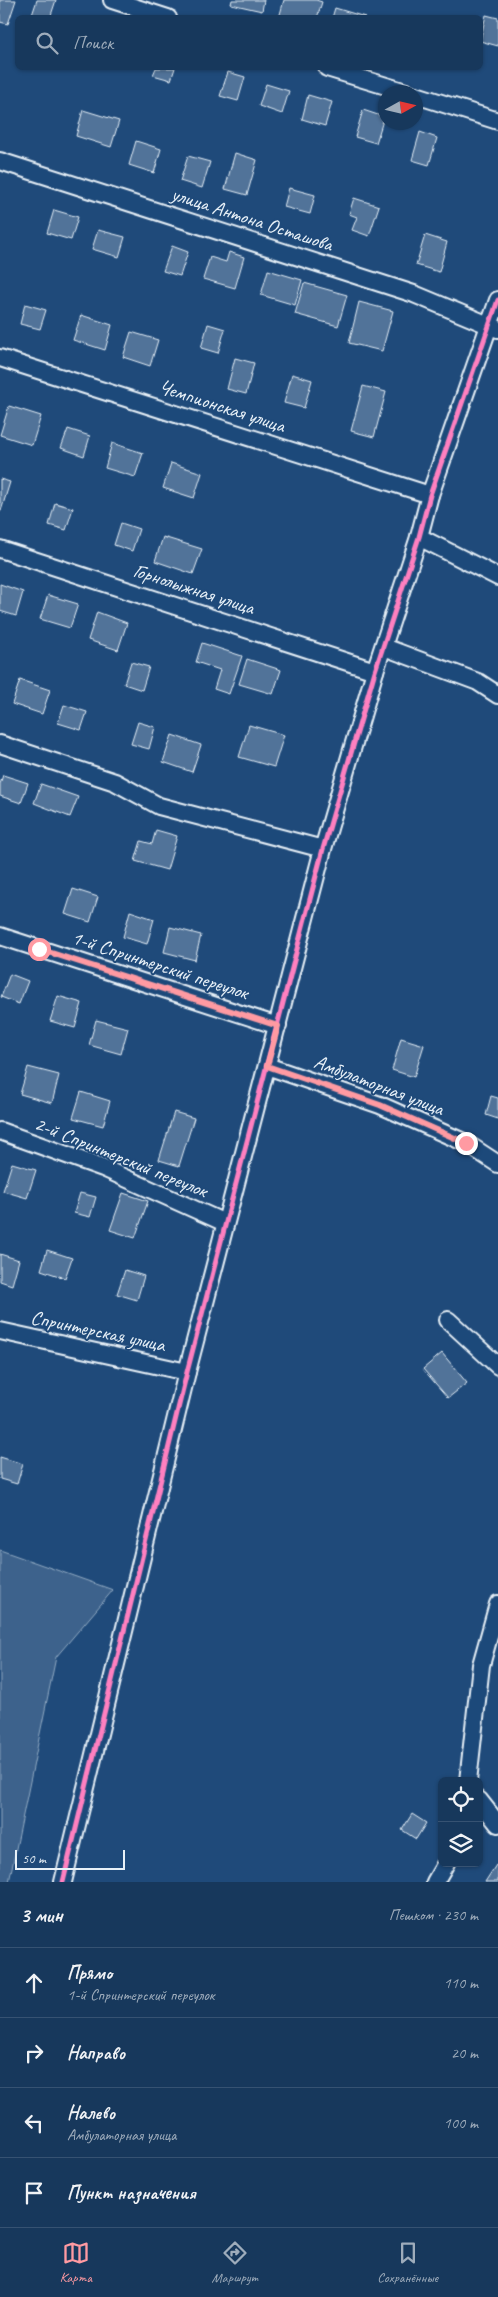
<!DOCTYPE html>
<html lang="ru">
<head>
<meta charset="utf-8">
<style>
  body { margin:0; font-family:Caveat,sans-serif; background:#244365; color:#f1f3f6 }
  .controls { position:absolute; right:15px; bottom:15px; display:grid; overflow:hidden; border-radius:8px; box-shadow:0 1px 4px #0004 }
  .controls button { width:45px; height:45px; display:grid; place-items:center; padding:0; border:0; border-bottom:1px solid #365272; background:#17385c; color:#f1f3f6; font:25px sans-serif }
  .compass { position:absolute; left:378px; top:85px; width:45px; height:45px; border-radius:50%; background:#17385c; box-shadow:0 1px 4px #0004; rotate:82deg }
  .scale { position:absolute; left:15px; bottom:12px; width:110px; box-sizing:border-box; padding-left:5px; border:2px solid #e8f1f8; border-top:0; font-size:14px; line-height:18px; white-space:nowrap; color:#e8f1f8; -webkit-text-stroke:4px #1f4a7a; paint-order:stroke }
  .stop { position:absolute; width:15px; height:15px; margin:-11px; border:4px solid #ff9aa2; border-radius:50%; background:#fff }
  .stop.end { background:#ff9aa2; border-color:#fff; box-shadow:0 1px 5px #0008 }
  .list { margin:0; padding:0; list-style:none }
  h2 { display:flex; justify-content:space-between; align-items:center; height:65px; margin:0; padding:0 20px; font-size:21px }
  h2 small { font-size:16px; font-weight:400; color:#9eacbb }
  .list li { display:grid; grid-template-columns:32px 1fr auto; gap:15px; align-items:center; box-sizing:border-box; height:70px; padding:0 20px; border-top:1px solid #365272 }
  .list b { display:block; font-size:19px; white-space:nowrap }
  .list p { margin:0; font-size:16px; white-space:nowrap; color:#9eacbb }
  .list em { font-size:16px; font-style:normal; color:#9eacbb }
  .icon { flex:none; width:28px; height:28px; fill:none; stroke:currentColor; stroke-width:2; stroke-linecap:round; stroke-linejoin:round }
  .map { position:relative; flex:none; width:498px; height:1882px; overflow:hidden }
  .search { position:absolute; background:#17385c; box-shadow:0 1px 4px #0004; left:15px; right:15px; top:15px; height:55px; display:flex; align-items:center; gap:12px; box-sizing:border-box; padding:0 18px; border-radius:8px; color:#9eacbb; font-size:19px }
  .sheet { height:345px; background:#17385c }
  nav { display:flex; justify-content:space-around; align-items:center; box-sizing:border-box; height:70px; border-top:1px solid #365272; background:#17385c; font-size:14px; color:#9eacbb }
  nav a { display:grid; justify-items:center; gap:2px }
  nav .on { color:#ff9aa2 }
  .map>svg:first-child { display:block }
  .green { fill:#3c628c; stroke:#92aac2 }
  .building { fill:#517399; stroke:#e8f1f8 }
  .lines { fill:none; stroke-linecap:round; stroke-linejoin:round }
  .minor-casing { stroke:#e8f1f8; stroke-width:20 }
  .minor { stroke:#1f4a7a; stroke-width:16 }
  .cycleway-casing { stroke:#1f4a7a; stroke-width:8 }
  .cycleway { stroke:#ff80c0; stroke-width:5 }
  .route { stroke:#ff9aa2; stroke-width:6 }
  .labels { text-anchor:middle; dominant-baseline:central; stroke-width:4; stroke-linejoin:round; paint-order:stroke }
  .street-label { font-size:20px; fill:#e8f1f8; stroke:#1f4a7a }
</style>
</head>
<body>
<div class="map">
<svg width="498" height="1882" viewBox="0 0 498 1882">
  <rect width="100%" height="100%" fill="#1f4a7a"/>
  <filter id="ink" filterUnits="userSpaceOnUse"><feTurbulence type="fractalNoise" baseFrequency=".02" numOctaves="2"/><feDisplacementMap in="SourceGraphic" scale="10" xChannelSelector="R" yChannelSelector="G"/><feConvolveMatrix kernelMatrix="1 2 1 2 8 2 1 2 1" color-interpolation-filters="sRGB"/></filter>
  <g filter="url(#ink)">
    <polygon class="green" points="0,1550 113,1590 56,1657 9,1882 0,1882"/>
    <g class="building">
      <polygon points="0,0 16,0 8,24 0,22"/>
      <polygon points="37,0 56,0 50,18 31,18"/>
      <polygon points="232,0 264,0 262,11 231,4"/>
      <polygon points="284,0 316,0 322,2 317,18 279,18"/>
      <polygon points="335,8 365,17 332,18"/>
      <polygon points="486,15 498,18 498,46 480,41"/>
      <polygon points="156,68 175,68 171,80 153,75"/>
      <polygon points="228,72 245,77 238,101 220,96"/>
      <polygon points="266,84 289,91 282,114 259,106"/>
      <polygon points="308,95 332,102 325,126 302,119"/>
      <polygon points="83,110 119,121 111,147 76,136"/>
      <polygon points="363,110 384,117 376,143 355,137"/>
      <polygon points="420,132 437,138 429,165 412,160"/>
      <polygon points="136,141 161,149 154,173 129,165"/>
      <polygon points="235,153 257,160 247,195 225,189"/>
      <polygon points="188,156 210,162 202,188 180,181"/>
      <polygon points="289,188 315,195 310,214 284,207"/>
      <polygon points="354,198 379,206 369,236 352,230 357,217 349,214"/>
      <polygon points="54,210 78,217 71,240 47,233"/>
      <polygon points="98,230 125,237 119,257 92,249"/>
      <polygon points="425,235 447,242 439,272 416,265"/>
      <polygon points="172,246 188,252 180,276 163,271"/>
      <polygon points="229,252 244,257 235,288 203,279 210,257 226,262"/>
      <polygon points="268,270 302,280 295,305 261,295"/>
      <polygon points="304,283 347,295 338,326 295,314"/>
      <polygon points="359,302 393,311 382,351 349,343"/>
      <polygon points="25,304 46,310 40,329 20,324"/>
      <polygon points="81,315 112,325 105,350 73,340"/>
      <polygon points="208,324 225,329 218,353 201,348"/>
      <polygon points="131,332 158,340 150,366 123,357"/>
      <polygon points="235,358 254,363 246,394 227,389"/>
      <polygon points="292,374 312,380 304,408 284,403"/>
      <polygon points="363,386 386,392 374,437 351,431"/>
      <polygon points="9,406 41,416 32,445 0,435"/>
      <polygon points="68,429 90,436 84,456 61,448"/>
      <polygon points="112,443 143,453 135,477 105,468"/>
      <polygon points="171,463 202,473 194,498 163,488"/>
      <polygon points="0,479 10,482 1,511 0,510"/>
      <polygon points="55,503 73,508 66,530 49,525"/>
      <polygon points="121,523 139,529 132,551 114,545"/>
      <polygon points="163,537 202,549 193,574 155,561"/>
      <polygon points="0,584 23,592 16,616 0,611"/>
      <polygon points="48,595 78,604 70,628 40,619"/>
      <polygon points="97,612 127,623 118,650 88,640"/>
      <polygon points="202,643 242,656 229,694 214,689 220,670 196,662"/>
      <polygon points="247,659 281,670 273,694 239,684"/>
      <polygon points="131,662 149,667 142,690 124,684"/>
      <polygon points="20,680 50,690 42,714 12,704"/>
      <polygon points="64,705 87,712 81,730 58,723"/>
      <polygon points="138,722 155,727 149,749 131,744"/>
      <polygon points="249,725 284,735 274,767 239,757"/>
      <polygon points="172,735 201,745 192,772 163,762"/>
      <polygon points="3,775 28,783 21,803 0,796 0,784"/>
      <polygon points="41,784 78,797 70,817 34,803"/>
      <polygon points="156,830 177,836 167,870 135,861 141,841 152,844"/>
      <polygon points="73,889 98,897 90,922 65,914"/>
      <polygon points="130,911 154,919 147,944 123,937"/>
      <polygon points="170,927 201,935 195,960 164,952"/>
      <polygon points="10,974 28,981 19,1004 1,997"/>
      <polygon points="58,996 82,1003 75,1028 50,1021"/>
      <polygon points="96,1020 128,1028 121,1054 89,1045"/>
      <polygon points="401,1038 424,1045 414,1077 392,1070"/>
      <polygon points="28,1067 59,1075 52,1103 20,1094"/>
      <polygon points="81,1092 110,1101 103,1126 73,1118"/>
      <polygon points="491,1096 498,1098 498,1119 486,1115"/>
      <polygon points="174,1112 194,1118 179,1166 159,1160"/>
      <polygon points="12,1163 36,1170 27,1198 3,1191"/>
      <polygon points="80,1193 96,1197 90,1217 74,1213"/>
      <polygon points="123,1193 148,1201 135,1238 110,1230"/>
      <polygon points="47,1250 72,1258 65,1278 41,1270"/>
      <polygon points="0,1254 19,1260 12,1285 0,1281"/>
      <polygon points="125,1270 144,1276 137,1300 117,1294"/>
      <polygon points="442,1353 467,1383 448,1398 423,1369"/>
      <polygon points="0,1457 23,1464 17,1484 0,1479"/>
      <polygon points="412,1814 426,1823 416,1839 402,1830"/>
      <polygon points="496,1865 498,1866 498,1882 485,1882"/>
    </g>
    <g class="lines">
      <defs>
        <g id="minor">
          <polyline points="112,0 168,18"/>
          <polyline points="327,68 406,92"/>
          <polyline points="416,95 498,121"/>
          <polyline points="0,161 414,294 498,329"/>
          <polyline points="0,358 430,495"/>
          <polyline points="419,537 498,577"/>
          <polyline points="0,549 375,671"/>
          <polyline points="384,647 478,682 498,695"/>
          <polyline points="0,744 115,782 159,806 323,849"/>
          <polyline points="0,936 278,1026"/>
          <polyline points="267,1066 380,1105 466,1143 498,1164"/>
          <polyline points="0,1131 103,1168 225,1223"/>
          <polyline points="448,1320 498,1366"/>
          <polyline points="0,1331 187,1372"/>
          <polyline points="468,1781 481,1665 498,1604"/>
          <polyline points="479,1800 498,1824"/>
          <polyline points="63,1882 187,1372 323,849 375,671 419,537 430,495 498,300"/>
          <polyline points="435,1882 446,1863"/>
        </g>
      </defs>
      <use href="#minor" class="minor-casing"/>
      <use href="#minor" class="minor"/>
      <defs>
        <polyline id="cycleway" points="63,1882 187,1372 323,849 375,671 419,537 430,495 498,300"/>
      </defs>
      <use href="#cycleway" class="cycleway-casing"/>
      <use href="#cycleway" class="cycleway"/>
    </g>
  </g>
  <g class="lines" filter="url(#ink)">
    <polyline class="route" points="39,949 278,1026 267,1066 380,1105 466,1143"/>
  </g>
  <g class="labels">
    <g class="street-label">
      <text transform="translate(252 219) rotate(18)">улица Антона Осташова</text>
      <text transform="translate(222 406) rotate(18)">Чемпионская улица</text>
      <text transform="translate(194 589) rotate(18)">Горнолыжная улица</text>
      <text transform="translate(160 965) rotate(18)">1-й Спринтерский переулок</text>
      <text transform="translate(379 1085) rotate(21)">Амбулаторная улица</text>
      <text transform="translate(121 1157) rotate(22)">2-й Спринтерский переулок</text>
      <text transform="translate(98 1331) rotate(12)">Спринтерская улица</text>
    </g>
  </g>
</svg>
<div class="controls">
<button><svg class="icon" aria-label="locate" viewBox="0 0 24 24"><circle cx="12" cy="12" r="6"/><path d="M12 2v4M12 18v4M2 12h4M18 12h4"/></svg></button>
<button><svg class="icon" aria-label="layers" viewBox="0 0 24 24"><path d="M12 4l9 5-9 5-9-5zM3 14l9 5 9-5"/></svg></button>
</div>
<svg class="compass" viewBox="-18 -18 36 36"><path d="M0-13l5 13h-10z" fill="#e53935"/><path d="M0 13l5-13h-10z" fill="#9eacbb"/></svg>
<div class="scale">50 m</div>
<div class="stop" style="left:39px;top:949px"></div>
<div class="stop end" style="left:466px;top:1143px"></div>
<div class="search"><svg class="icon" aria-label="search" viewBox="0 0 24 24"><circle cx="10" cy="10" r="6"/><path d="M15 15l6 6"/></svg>Поиск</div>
</div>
<section class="sheet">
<h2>3 мин<small>Пешком · 230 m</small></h2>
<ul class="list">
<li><svg class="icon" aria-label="ahead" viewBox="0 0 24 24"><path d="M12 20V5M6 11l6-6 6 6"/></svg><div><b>Прямо</b><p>1-й Спринтерский переулок</p></div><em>110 m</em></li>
<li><svg class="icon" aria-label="right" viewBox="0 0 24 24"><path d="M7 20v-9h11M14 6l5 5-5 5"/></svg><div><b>Направо</b></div><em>20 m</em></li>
<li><svg class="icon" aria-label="left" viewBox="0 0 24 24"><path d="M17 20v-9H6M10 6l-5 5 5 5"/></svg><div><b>Налево</b><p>Амбулаторная улица</p></div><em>100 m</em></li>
<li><svg class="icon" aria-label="arrive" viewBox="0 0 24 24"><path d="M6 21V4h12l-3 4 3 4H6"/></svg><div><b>Пункт назначения</b></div></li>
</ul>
</section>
<nav>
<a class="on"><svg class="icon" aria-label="map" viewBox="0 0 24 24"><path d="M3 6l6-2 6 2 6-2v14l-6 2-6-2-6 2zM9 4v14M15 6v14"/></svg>Карта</a>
<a><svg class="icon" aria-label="directions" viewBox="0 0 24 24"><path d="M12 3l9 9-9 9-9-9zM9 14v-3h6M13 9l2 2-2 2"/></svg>Маршрут</a>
<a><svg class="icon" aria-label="saved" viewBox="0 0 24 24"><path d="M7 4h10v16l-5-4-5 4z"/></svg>Сохранённые</a>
</nav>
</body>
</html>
